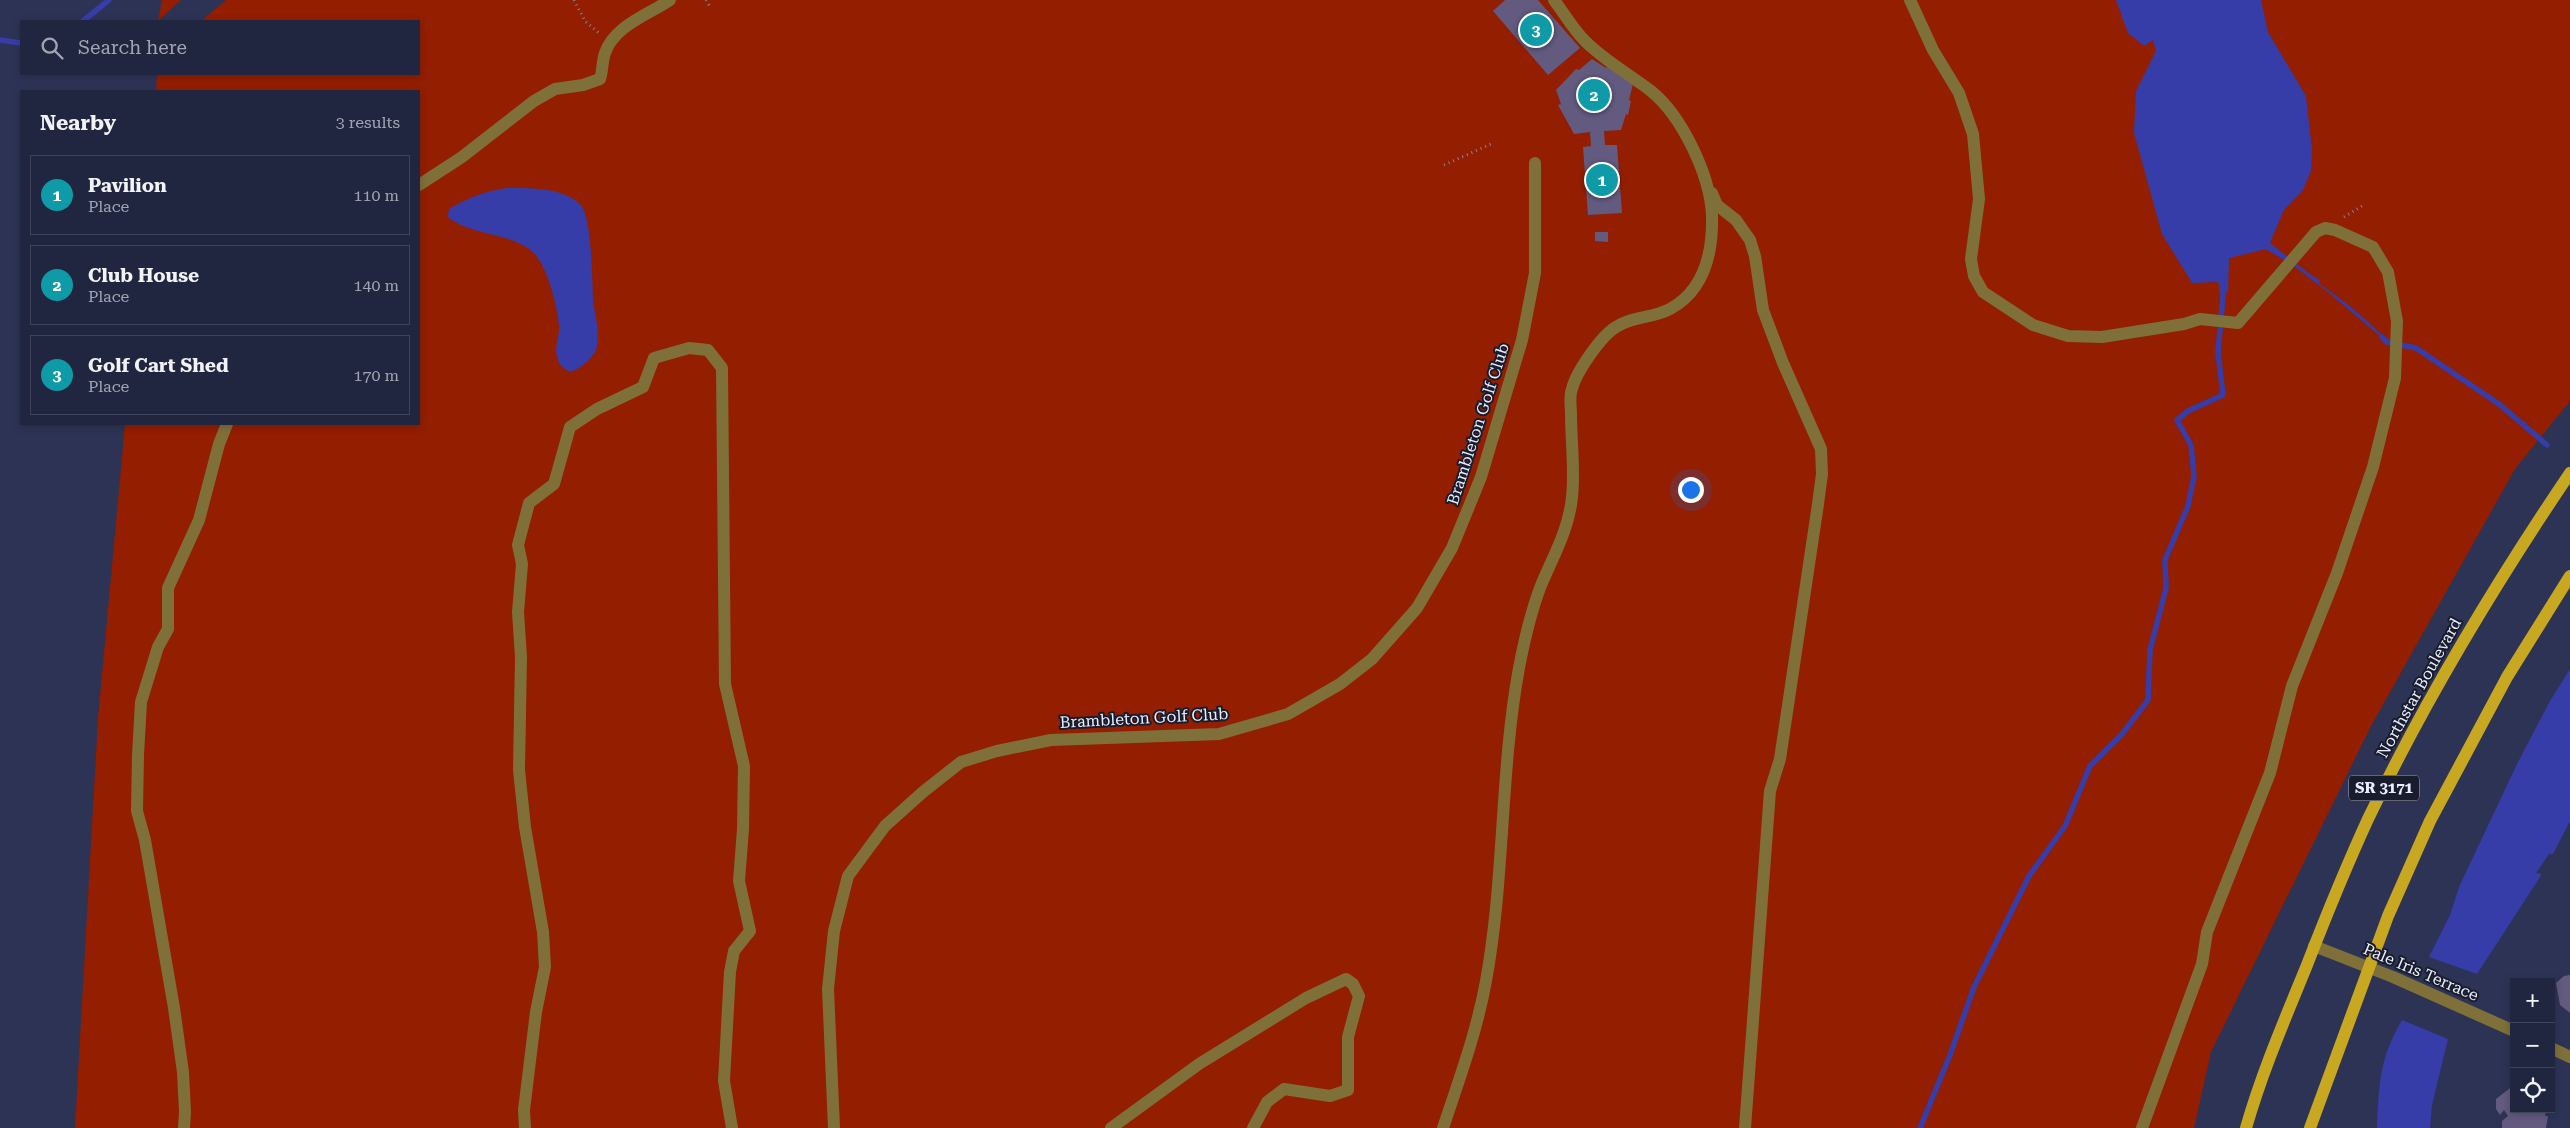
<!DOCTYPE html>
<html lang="en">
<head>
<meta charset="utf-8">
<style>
  body { margin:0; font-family:"Roboto Serif",serif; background:#292e47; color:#f1f3f6 }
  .controls { position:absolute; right:15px; bottom:15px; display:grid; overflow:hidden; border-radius:0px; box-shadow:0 2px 8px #0003 }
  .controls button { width:45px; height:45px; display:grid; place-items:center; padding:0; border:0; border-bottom:1px solid #3e4359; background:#212640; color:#f1f3f6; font:25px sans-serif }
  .you { position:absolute; left:1690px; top:489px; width:18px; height:18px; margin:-12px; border:4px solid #fff; border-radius:50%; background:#1a73e8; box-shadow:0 0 0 8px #1a73e833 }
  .badge { display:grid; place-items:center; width:32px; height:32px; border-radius:50%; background:#d6b534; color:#fff; font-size:16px; font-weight:700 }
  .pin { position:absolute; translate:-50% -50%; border:2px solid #fff; box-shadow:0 1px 5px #0006 }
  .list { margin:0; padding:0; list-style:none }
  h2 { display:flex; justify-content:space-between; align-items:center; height:65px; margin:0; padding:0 20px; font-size:21px }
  h2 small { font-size:16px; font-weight:400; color:#a2a5b1 }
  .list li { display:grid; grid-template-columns:32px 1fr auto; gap:15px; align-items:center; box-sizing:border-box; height:80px; margin:0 10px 10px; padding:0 10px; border:1px solid #3e4359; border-radius:0px }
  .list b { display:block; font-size:19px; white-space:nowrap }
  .list p { margin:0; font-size:16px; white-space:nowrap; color:#a2a5b1 }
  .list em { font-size:16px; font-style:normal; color:#a2a5b1 }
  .icon { flex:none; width:28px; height:28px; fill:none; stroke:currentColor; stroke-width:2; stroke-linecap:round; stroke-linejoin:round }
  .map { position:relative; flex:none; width:2570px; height:1128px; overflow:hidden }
  .search { position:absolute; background:#212640; box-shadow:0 2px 8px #0003; left:20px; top:20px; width:400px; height:55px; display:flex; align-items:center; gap:12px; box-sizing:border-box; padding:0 18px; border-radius:0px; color:#a2a5b1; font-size:19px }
  .panel { position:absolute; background:#212640; box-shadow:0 2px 8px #0003; left:20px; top:90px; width:400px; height:335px; border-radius:0px }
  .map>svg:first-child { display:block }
  .green { fill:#931e00 }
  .water { fill:#363da8 }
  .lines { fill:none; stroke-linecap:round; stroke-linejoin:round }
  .stream { stroke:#363da8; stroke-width:5.5 }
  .building { fill:#625a7f }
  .path { stroke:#7f85a0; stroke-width:3; stroke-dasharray:1 4; stroke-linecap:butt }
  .minor { stroke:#7f703a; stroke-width:12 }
  .major { stroke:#c8a721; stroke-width:12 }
  .labels { text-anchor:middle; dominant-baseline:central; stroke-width:4; stroke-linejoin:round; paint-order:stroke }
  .shield { fill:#191c2b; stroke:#aaaebf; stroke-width:1 }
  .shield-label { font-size:15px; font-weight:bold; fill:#e8edff }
  .street-label { font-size:16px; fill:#e8edff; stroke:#191c2b }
</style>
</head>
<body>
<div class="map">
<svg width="2570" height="1128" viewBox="0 0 2570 1128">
  <rect width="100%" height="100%" fill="#2c3355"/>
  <g class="green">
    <polygon points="162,0 181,0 158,21"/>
    <polygon points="226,0 2570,0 2570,401 2515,469 2371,726 2211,1052 2194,1128 75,1128 98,718 125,424 419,424 419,91 156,91 157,74 419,74 419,21 201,21"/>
  </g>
  <g class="water">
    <path d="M2116 0H2261L2268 32 2306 96 2312 150 2311 171 2303 190 2284 210 2270 243 2311 275 2320 280 2319 284C2336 294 2376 326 2387 342L2328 292 2294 266 2266 249 2229 258 2228 294 2217 282 2192 283 2162 234 2134 133 2136 91 2156 51 2153 40 2144 46 2128 33Z"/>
    <path d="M507 188C529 188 562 187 580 204 592 216 592 278 593 297 594 314 600 328 597 346 594 359 582 367 571 372 564 369 558 365 557 356 554 347 560 336 559 326 558 309 548 270 537 257 519 232 471 237 448 217L449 209C468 198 485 191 507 188Z"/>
    <polygon points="2570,669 2570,821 2553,854 2549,854 2536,873 2542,874 2477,974 2429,957 2450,915 2459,887 2517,764 2550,701"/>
    <path d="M2402 1020 2448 1039 2432 1105 2430 1128H2377C2379 1084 2379 1059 2402 1020Z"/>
  </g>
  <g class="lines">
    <g class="stream">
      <polyline points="83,21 109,0"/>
      <polyline points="0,40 21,43"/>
      <polyline points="2382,337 2387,342 2416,348 2499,404 2547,445"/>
      <polyline points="1920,1128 1950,1055 1974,987 2029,876 2065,826 2090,766 2122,734 2148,700 2150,650 2166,588 2165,560 2188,506 2194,476 2191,445 2177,420 2188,411 2223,395 2218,352 2223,297 2221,280"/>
    </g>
  </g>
  <g class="building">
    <polygon points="1505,0 1538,0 1580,48 1548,75 1493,11"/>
    <polygon points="1592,59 1606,68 1608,65 1633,84 1629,100 1631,101 1628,115 1626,114 1621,130 1604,131 1605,145 1617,145 1622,213 1588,215 1583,147 1591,146 1590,132 1574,134 1558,105 1561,104 1556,90 1576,69 1579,70"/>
    <polygon points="1595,232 1608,232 1608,242 1595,241"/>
    <polygon points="2570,975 2570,1013 2560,1005 2556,983 2564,976"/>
    <polygon points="2514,1085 2514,1109 2546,1111 2545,1116 2548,1116 2546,1128 2502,1128 2502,1121 2508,1116 2504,1110 2500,1115 2496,1109 2496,1099"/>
  </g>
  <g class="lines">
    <g class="path">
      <polyline points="574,0 585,21 599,33"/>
      <polyline points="706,0 710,7"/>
      <polyline points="1444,165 1491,144"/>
      <polyline points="2344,217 2362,206"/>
    </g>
    <g class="minor">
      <polyline points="1910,0 1933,50 1959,93 1973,134 1979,199 1971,259 1974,276 1983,292 2033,325 2068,336 2102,337 2184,324 2200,319 2238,323 2316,232 2325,228 2335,230 2373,247 2388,272 2397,321 2395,378 2373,467 2337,573 2292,686 2270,773 2207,932 2202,964 2142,1128"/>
      <path d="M419 185 462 157 534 101 555 89 583 85 600 79C603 70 602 61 605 53 614 26 648 15 670 0"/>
      <polyline points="1712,193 1717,205 1736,220 1750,240 1755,256 1763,310 1783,363 1821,449 1822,474 1818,504 1780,759 1770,791 1745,1128"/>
      <polyline points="2314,946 2393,977 2514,1031"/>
      <polyline points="2551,1048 2570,1057"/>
      <polyline points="184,1128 185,1112 183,1072 174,1008 145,840 137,811 138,755 141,702 158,647 168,629 168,588 199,520 219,444 227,424"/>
      <polyline points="525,1128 524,1110 536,1012 545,967 543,932 525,827 519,770 521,657 518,612 522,564 518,545 529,503 554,484 570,427 597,409 643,387 654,358 689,348 708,350 722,368 725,684 744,766 743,829 739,881 750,931 734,951 730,972 724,1081 732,1128"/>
      <polyline points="834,1128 828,989 834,931 848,876 885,826 923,792 961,762 997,751 1051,740 1219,734 1288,714 1340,684 1372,659 1417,608 1452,548 1481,477 1522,340 1535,273 1535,163"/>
      <polyline points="1111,1128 1199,1064 1306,998 1346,979 1353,984 1359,996 1348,1037 1348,1090 1330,1096 1284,1089 1267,1102 1253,1128"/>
      <path d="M1443 1128C1459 1080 1477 1031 1486 981 1505 877 1500 771 1519 668 1524 642 1531 612 1540 588 1552 558 1569 530 1572 497 1575 470 1571 441 1571 414 1571 406 1569 396 1572 389 1576 372 1601 336 1616 327 1632 316 1654 318 1670 309 1705 290 1713 251 1712 215 1710 175 1682 116 1651 91 1629 74 1605 61 1585 41 1573 29 1564 13 1554 0"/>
    </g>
    <g class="major">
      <path d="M2246 1128C2262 1072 2285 1019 2307 965 2326 916 2346 867 2368 819 2426 698 2495 584 2570 473"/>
      <polyline points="2310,1128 2388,916 2430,821 2507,677 2570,576"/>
    </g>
  </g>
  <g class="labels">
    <rect class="shield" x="2349" y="775.5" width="70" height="25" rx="4"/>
    <g class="shield-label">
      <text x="2384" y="788">SR 3171</text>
    </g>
    <g class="street-label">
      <text transform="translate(1478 424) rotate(-72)">Brambleton Golf Club</text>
      <text transform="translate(2419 688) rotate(-61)">Northstar Boulevard</text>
      <text transform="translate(1144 718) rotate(-3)">Brambleton Golf Club</text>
      <text transform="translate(2421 972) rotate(23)">Pale Iris Terrace</text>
    </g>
  </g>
</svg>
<div class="controls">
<button>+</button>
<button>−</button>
<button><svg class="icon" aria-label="locate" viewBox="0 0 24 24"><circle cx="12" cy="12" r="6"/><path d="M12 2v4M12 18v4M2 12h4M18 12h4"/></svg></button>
</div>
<div class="you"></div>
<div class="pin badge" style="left:1602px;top:180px;background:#0f9aa8">1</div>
<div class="pin badge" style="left:1594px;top:95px;background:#0f9aa8">2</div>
<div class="pin badge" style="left:1536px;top:30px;background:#0f9aa8">3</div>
<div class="search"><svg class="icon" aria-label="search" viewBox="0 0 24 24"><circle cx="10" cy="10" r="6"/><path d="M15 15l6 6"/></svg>Search here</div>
<section class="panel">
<h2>Nearby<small>3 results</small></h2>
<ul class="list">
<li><span class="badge" style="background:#0f9aa8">1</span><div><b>Pavilion</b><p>Place</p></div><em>110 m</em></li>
<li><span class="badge" style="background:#0f9aa8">2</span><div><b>Club House</b><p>Place</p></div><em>140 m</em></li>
<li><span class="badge" style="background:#0f9aa8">3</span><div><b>Golf Cart Shed</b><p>Place</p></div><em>170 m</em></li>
</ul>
</section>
</div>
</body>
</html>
